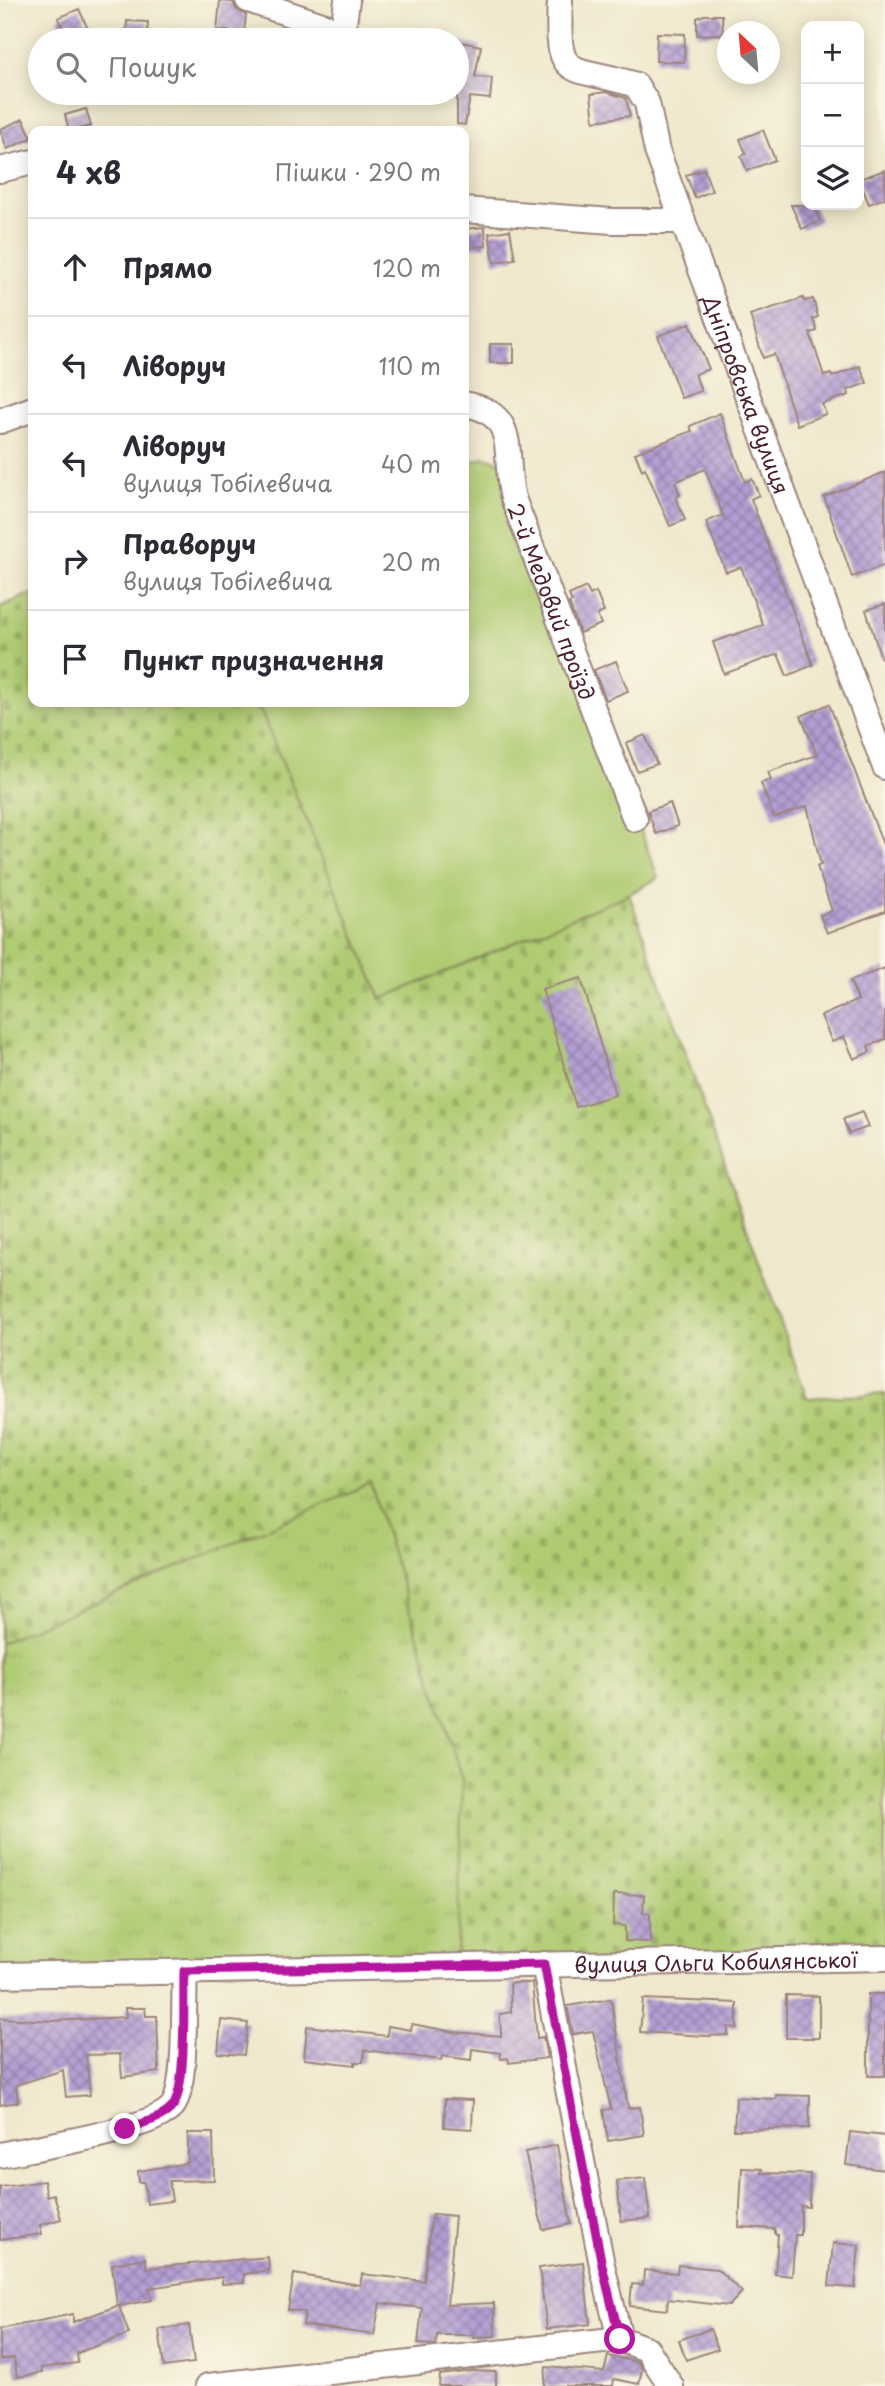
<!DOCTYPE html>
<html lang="uk">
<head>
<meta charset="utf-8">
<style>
  body { margin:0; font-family:"Playpen Sans",sans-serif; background:#f2f2f3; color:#2b2b33 }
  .controls { position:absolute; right:21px; top:21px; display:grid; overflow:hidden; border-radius:14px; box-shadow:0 4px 18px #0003 }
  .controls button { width:63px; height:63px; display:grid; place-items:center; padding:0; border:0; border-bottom:2px solid #e1e1e2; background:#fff; color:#2b2b33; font:35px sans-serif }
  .compass { position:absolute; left:717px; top:21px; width:63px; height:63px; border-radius:50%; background:#fff; box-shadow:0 4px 18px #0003; rotate:334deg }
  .stop { position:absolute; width:21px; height:21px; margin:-16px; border:5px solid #b5179e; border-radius:50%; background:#fff }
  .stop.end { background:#b5179e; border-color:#fff; box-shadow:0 2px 7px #0008 }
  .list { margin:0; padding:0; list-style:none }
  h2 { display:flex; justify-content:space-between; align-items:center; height:91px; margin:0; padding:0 28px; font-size:30px }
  h2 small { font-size:23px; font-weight:400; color:#7c7c81 }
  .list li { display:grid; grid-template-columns:46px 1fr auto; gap:21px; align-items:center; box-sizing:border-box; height:98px; padding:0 28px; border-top:2px solid #e1e1e2 }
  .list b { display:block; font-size:26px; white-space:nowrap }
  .list p { margin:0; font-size:23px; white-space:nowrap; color:#7c7c81 }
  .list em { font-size:23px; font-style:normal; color:#7c7c81 }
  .icon { flex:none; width:38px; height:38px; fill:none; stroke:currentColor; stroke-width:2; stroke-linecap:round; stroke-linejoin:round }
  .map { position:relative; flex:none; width:885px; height:2386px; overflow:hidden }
  .search { position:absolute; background:#fff; box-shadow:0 4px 18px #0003; left:28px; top:28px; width:441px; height:77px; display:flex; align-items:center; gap:18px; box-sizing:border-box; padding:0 24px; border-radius:38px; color:#7c7c81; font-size:26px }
  .panel { position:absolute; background:#fff; box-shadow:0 4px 18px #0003; left:28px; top:126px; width:441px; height:581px; border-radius:14px }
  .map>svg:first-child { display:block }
  .grass { fill:url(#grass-tufts); stroke:#7d764f; stroke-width:2 }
  .cemetery { fill:url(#cemetery-stones); stroke:#7d764f; stroke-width:2 }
  .garden { fill:#b0cc73; stroke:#7d764f; stroke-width:2 }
  .building { fill:url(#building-cross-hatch) }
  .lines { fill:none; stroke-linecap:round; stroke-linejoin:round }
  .street-casing { stroke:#9c847c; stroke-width:28 }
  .street { stroke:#fff; stroke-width:24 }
  .route { stroke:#b5179e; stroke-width:9 }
  .labels { text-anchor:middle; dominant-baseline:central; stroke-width:6; stroke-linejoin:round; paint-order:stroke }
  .street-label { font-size:21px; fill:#4a1f2b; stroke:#fcf5e5 }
</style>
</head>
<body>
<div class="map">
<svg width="885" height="2386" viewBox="0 0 885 2386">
  <defs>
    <pattern id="grass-tufts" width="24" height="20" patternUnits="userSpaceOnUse" patternTransform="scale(1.75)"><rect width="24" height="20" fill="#b0cc73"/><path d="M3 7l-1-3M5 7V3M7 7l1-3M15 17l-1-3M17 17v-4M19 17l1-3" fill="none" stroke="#99af64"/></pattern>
    <pattern id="cemetery-stones" width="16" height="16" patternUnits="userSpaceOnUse" patternTransform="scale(1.75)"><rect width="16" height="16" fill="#b0cc73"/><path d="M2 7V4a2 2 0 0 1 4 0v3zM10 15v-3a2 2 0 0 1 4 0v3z" fill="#99af64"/></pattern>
    <pattern id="building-cross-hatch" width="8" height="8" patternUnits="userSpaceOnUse" patternTransform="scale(1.75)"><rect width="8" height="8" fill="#b39ed3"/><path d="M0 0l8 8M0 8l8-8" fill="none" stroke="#9480ab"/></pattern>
  </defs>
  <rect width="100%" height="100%" fill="#fcf5e5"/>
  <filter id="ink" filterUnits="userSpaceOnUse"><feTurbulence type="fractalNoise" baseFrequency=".0143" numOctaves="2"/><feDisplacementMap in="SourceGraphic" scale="14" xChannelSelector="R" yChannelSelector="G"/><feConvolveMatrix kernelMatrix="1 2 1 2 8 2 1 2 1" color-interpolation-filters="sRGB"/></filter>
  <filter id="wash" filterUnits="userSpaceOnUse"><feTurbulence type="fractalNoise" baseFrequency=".00686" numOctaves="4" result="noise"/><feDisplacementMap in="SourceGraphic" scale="28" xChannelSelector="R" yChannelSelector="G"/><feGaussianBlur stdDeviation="1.57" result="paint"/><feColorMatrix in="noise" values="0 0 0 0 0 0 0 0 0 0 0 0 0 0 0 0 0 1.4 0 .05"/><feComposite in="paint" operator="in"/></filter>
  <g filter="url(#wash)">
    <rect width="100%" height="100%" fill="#efe8cc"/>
    <polygon class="grass" points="371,1484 462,1780 457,1966 0,1975 0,1643"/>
    <polygon class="cemetery" points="33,593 33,702 257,702 381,999 629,894 807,1398 885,1394 885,1958 457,1966 462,1780 371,1484 0,1643 0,607"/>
    <polygon class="garden" points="486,457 507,465 658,878 629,894 381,999 257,702 464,702 464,464"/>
    <g id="blocks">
      <g class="building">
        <polygon points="220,1 233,2 237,10 246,15 244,33 217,30"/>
        <polygon points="79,9 93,40 68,40 58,18"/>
        <polygon points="704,15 722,15 723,34 697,35 697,18"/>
        <polygon points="127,21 148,22 147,40 126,40"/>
        <polygon points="657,33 685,34 684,62 656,61"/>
        <polygon points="461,42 481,46 475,77 492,78 490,99 470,97 465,125 457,124 457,61"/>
        <polygon points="606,92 626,98 630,116 594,121 591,94"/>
        <polygon points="86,109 91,126 69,131 65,115"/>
        <polygon points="23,119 32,138 7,149 0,129"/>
        <polygon points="763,130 775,160 747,171 741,156 746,154 740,139"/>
        <polygon points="704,169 712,191 695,198 686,175"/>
        <polygon points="885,170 885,198 869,204 859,179"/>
        <polygon points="791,205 813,205 820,221 802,229"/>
        <polygon points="485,227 486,246 464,248 464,229"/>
        <polygon points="510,230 515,259 494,262 489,233"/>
        <polygon points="803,298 804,301 813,299 818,317 813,319 817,331 810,333 824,376 831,374 832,377 860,366 867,383 848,390 849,395 822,404 826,414 797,425 774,354 763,358 750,315"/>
        <polygon points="690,323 709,369 695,374 701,391 681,398 658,336"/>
        <rect x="490" y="344" width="24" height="19"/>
        <polygon points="720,413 745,482 752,479 759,495 751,499 813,665 787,676 778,654 724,674 713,642 763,625 741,567 726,572 706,522 723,515 705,469 675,482 680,495 676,497 685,520 670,526 645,468 642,470 635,453 692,431 690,426"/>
        <polygon points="885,472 885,565 852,577 824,497"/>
        <polygon points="586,587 590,595 596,592 604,612 597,615 601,624 580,633 569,603 572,602 569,595"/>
        <polygon points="885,604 885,658 881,658 866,610"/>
        <polygon points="616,661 628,691 606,700 594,670"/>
        <polygon points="829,704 885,850 885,911 827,933 820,915 832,911 817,866 821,865 807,806 774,818 761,783 771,780 768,772 817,755 801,716"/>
        <polygon points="645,735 657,764 637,771 626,743"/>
        <polygon points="670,803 678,826 656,834 648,811"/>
        <polygon points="885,968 885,1039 868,1046 870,1052 854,1059 844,1037 832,1042 821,1016 858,1000 850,981"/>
        <polygon points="581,978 615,1095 576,1107 542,989"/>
        <polygon points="862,1112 868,1127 849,1134 843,1119"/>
        <polygon points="614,1894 644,1895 643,1913 650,1913 650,1942 625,1941 625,1926 613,1925"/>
        <polygon points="510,1983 532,1983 537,2038 543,2037 547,2058 509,2063 508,2058 501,2059 500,2053 472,2049 471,2060 442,2056 441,2060 365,2050 363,2062 355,2062 355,2065 304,2059 307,2026 387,2036 388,2026 411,2030 412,2024 454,2032 501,2036 500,2014 511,2012"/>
        <rect x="868" y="1994" width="17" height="82"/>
        <polygon points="786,1995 819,1996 819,2038 786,2038"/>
        <polygon points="611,1999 628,2108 640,2107 644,2135 608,2141 603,2110 611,2109 593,2031 573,2034 567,2006"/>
        <polygon points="643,1999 737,2003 737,2028 728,2027 728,2035 706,2036 640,2032"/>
        <polygon points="125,2008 145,2008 146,2016 157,2016 159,2072 122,2077 120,2054 86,2055 90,2095 66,2097 63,2070 16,2085 18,2102 0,2105 0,2018 53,2021 126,2017"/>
        <polygon points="221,2020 248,2023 244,2055 218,2053"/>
        <polygon points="776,2095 810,2096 809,2128 734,2130 736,2097 776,2099"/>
        <polygon points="445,2099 473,2100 472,2129 444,2127"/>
        <polygon points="850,2132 885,2136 885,2170 846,2165"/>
        <polygon points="188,2133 213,2133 214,2180 169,2181 172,2201 147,2204 144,2182 139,2182 138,2171 188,2163"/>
        <polygon points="557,2145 571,2224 543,2230 525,2152"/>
        <polygon points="742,2168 762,2169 761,2173 810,2174 809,2207 801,2206 801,2235 795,2235 792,2276 775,2274 778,2235 775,2234 775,2229 739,2227"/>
        <polygon points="645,2178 650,2218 621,2221 617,2181"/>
        <polygon points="44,2181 47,2196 54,2194 61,2219 40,2225 42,2234 0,2240 0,2187"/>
        <polygon points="432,2214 455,2216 447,2305 494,2303 495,2336 473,2338 474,2335 437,2335 436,2345 418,2344 422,2308 380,2303 374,2335 303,2325 305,2312 288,2310 294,2274 360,2285 362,2274 424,2281"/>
        <polygon points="833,2243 859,2245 855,2288 829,2286"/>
        <polygon points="268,2257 269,2270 244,2274 244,2283 222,2284 222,2277 149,2288 152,2300 119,2306 129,2334 77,2353 78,2363 41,2368 42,2373 17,2377 14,2358 0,2360 0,2329 73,2314 73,2322 117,2306 112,2264 145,2258 147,2268"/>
        <polygon points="583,2262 590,2324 547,2329 539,2268"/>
        <polygon points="678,2265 717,2269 742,2292 729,2306 668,2299 667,2310 630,2306 632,2284 643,2285 644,2270 677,2273"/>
        <polygon points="189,2325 194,2363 164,2367 159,2329"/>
        <polygon points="710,2329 718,2349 686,2360 679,2340"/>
        <polygon points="608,2356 638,2362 642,2368 639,2384 614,2379 613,2386 544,2386 546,2367 604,2372"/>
        <polygon points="473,2371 496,2372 496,2386 439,2386 440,2375"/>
      </g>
    </g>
  </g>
  <g filter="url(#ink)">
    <use href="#blocks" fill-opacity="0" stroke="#9c847c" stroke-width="2"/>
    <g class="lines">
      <defs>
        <g id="street">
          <polyline points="248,0 343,32 347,0"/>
          <path id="s1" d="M560 0C556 85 567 63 636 85L647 103 657 151 885 767"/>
          <polyline points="0,170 33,162"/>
          <polyline points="464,210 612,221 683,221"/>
          <path id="s2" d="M464 404C522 413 502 457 513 498L635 819"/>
          <polyline points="0,421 33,409"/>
          <polyline points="544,1964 602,2265 620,2339"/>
          <path id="s3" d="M0 1975 885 1958"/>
          <path d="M0 2155C31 2148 160 2129 174 2104 187 2080 183 2002 185 1971"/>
          <polyline points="208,2386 620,2339 647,2349 671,2386"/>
        </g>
      </defs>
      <use href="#street" class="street-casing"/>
      <use href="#street" class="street"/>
    </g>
  </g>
  <g class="lines" filter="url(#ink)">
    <path class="route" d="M125 2129C139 2124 164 2119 173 2106 187 2086 183 1999 184 1971L544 1964 602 2265 620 2339"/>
  </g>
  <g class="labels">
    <g class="street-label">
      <text stroke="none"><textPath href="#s1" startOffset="467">Дніпровська вулиця</textPath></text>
      <text stroke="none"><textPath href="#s2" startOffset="229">2-й Медовий проїзд</textPath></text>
      <text stroke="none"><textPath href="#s3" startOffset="716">вулиця Ольги Кобилянської</textPath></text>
    </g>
  </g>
</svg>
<div class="controls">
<button>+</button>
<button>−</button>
<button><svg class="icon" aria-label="layers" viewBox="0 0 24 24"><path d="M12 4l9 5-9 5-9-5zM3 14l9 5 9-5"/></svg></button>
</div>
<svg class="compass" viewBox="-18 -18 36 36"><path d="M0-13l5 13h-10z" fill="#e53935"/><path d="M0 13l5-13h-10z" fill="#7c7c81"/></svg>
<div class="stop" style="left:620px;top:2339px"></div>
<div class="stop end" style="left:125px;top:2129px"></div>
<div class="search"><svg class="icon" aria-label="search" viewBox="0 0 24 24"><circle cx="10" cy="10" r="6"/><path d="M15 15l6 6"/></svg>Пошук</div>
<section class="panel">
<h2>4 хв<small>Пішки · 290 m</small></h2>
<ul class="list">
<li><svg class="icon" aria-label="ahead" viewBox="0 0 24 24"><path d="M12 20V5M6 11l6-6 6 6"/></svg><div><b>Прямо</b></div><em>120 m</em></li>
<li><svg class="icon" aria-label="left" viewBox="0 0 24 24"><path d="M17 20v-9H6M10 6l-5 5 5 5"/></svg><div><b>Ліворуч</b></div><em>110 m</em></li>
<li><svg class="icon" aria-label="left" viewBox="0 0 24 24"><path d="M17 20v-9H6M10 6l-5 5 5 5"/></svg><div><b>Ліворуч</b><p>вулиця Тобілевича</p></div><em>40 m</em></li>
<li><svg class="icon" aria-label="right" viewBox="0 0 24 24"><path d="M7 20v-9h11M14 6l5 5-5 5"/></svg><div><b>Праворуч</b><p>вулиця Тобілевича</p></div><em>20 m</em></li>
<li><svg class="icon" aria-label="arrive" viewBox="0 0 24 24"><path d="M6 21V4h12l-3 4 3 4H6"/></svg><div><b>Пункт призначення</b></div></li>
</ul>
</section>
</div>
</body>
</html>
